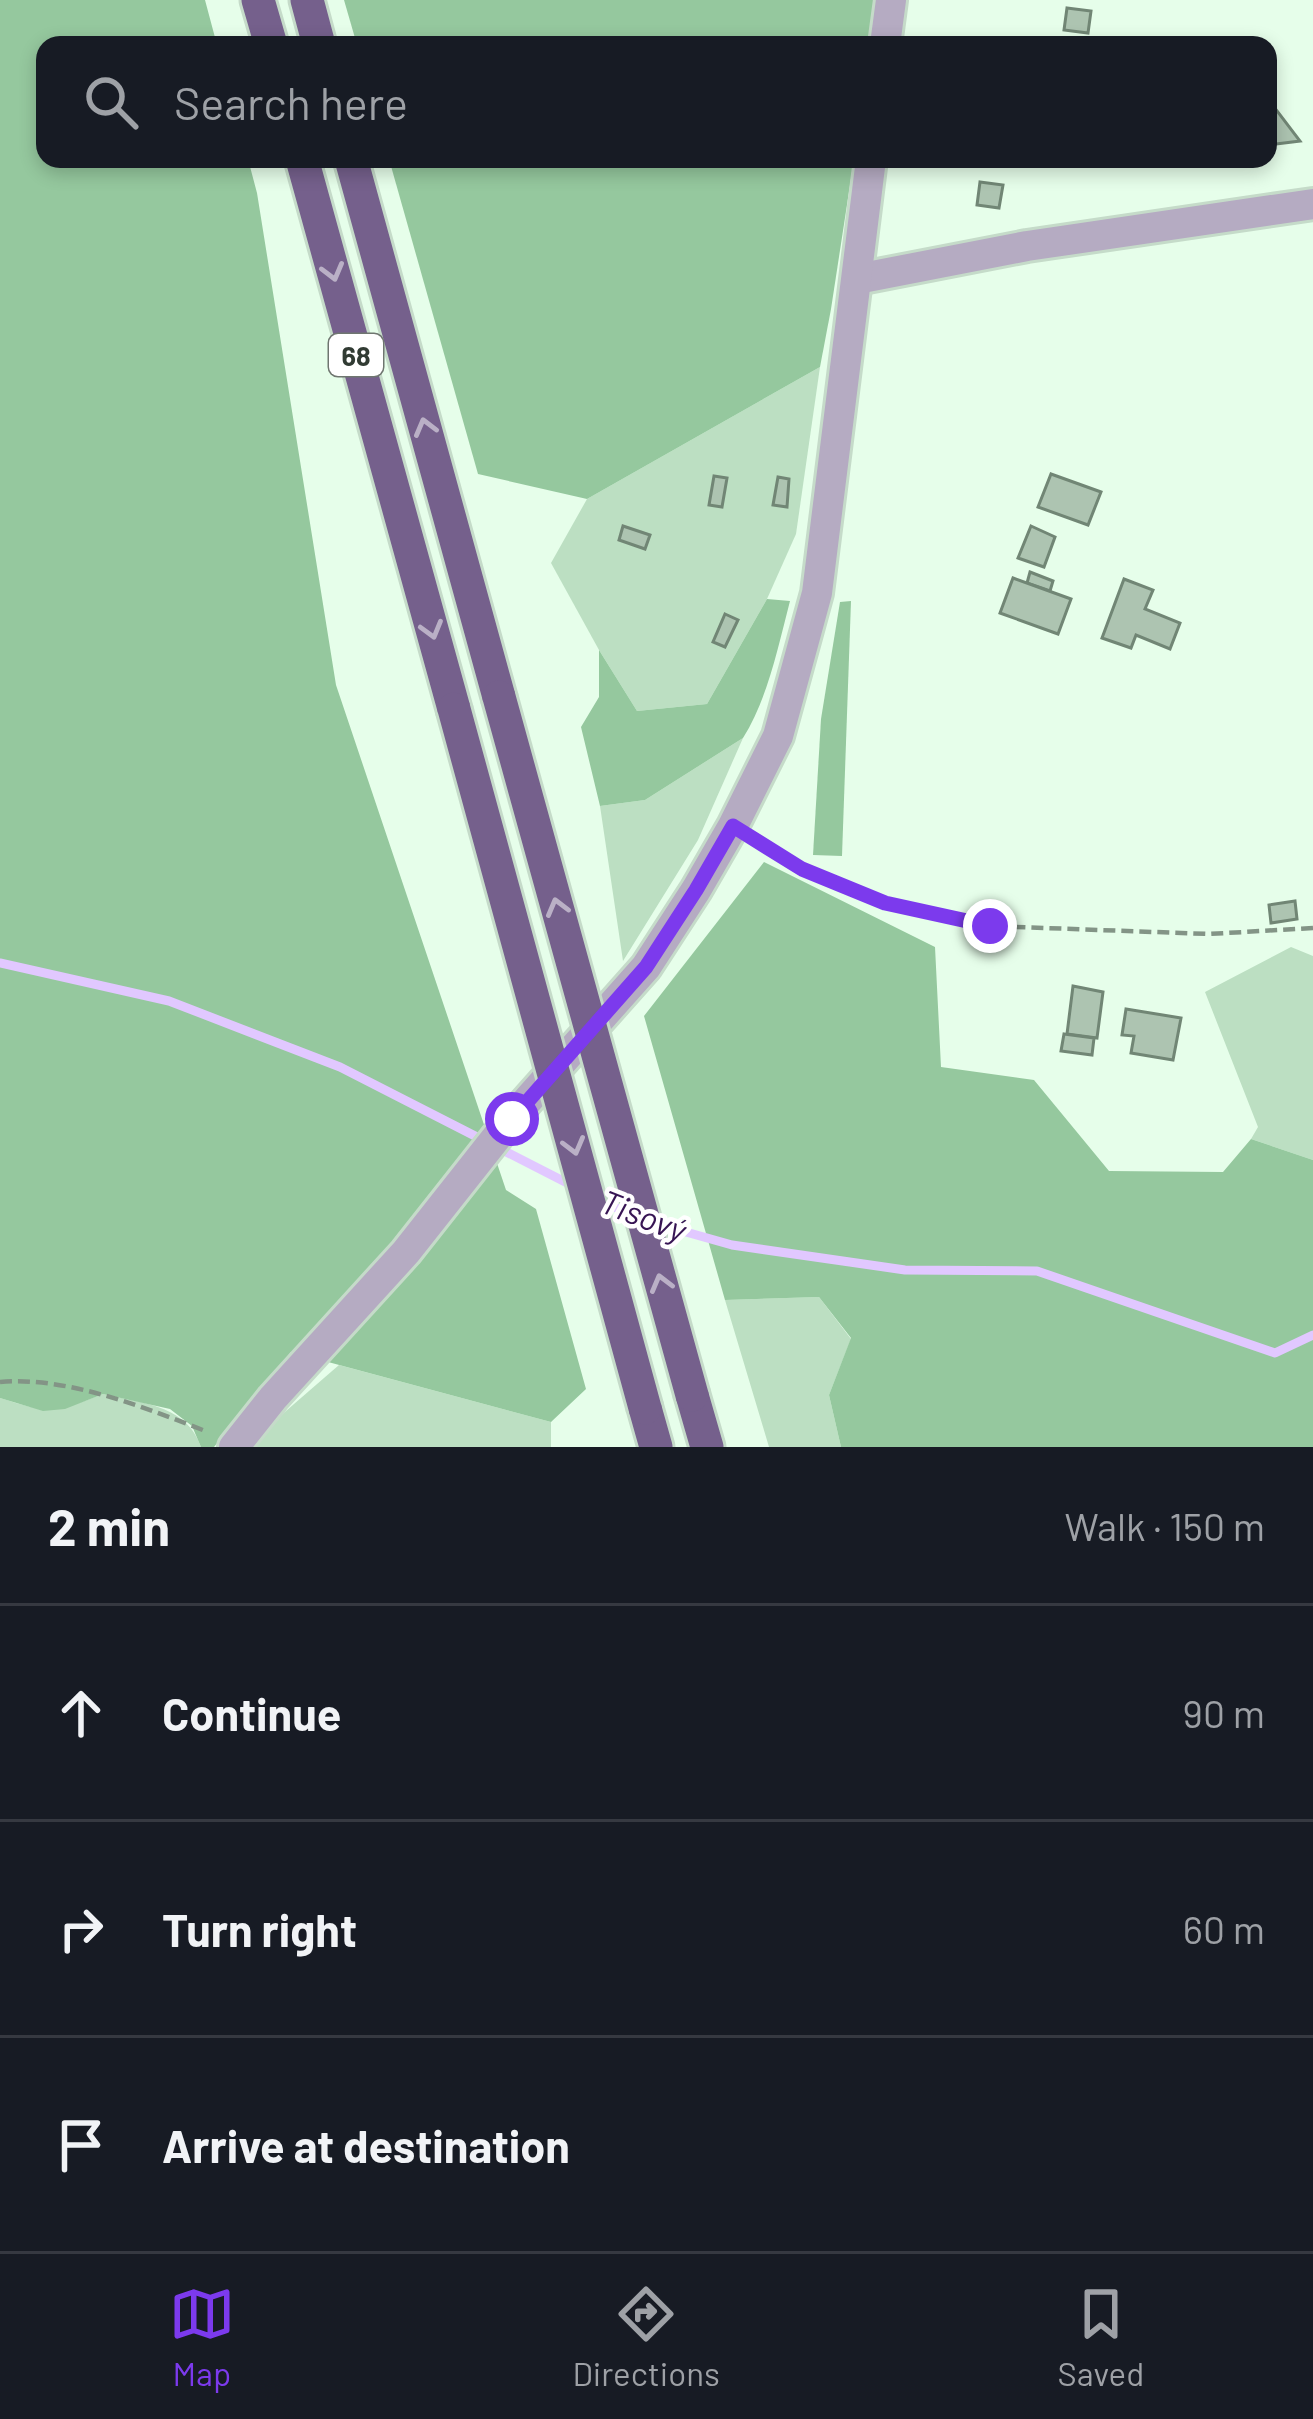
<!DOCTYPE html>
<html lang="en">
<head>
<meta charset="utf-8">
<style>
  body { margin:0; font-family:Barlow,sans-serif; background:#20242c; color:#f1f3f6 }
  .stop { position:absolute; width:36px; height:36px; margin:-27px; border:9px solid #7c3aed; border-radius:50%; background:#fff }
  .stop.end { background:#7c3aed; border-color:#fff; box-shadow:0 3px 12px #0008 }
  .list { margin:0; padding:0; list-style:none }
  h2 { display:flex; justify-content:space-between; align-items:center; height:156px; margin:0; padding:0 48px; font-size:51px }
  h2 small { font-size:39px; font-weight:400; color:#9ea1a6 }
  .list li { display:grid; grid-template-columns:78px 1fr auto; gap:36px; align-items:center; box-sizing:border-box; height:216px; padding:0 48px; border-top:3px solid #363941 }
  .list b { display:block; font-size:45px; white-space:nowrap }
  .list em { font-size:39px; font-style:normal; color:#9ea1a6 }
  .icon { flex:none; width:66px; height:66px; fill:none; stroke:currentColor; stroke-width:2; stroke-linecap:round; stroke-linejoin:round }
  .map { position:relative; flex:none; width:1313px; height:1447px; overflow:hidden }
  .search { position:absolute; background:#171b24; box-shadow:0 6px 18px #0003; left:36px; right:36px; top:36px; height:132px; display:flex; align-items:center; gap:30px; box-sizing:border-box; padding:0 42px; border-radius:24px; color:#9ea1a6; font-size:45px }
  .sheet { height:804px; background:#171b24 }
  nav { display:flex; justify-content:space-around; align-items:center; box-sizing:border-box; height:168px; border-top:3px solid #363941; background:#171b24; font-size:33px; color:#9ea1a6 }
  nav a { display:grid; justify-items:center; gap:6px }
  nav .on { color:#7c3aed }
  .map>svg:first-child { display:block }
  .green { fill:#bcdfc2 }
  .forest { fill:#95c89e }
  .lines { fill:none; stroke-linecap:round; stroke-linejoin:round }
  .stream { stroke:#e1c8ff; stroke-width:9 }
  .building { fill:#adc4b1; stroke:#718675; stroke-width:3 }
  .minor-casing { stroke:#c5dbc9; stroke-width:36 }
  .trunk-casing { stroke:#c5dbc9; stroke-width:39 }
  .path { stroke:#839486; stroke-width:4.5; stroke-dasharray:12 6; stroke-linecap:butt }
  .minor { stroke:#b5abc2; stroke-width:30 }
  .trunk { stroke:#75608c; stroke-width:33 }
  .trunk-bridge-casing { stroke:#c5dbc9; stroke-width:39; stroke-linecap:butt }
  .trunk-bridge { stroke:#75608c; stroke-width:33 }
  .oneway { stroke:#bab0c6 }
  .route { stroke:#7c3aed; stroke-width:15 }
  .labels { text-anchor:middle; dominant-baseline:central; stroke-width:9; stroke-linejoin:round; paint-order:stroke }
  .shield { fill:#fff; stroke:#6f7670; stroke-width:3 }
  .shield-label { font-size:27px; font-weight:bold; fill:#313b33 }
  .water-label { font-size:33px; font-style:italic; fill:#371554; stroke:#fff }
</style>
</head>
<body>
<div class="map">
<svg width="1313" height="1447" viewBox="0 0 1313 1447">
  <rect width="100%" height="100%" fill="#e6feea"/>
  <g class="green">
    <polygon points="820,367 796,534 767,599 707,704 637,711 599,650 551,563 587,499"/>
    <polygon points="743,738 698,840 623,961 600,806 645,800"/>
    <polygon points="1291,947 1313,956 1313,1160 1251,1139 1258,1127 1205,992"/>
    <polygon points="819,1297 851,1339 829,1395 841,1447 769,1447 725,1300"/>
    <polygon points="339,1365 551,1422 551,1447 253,1447 264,1430"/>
    <path d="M103 1394C142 1403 187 1405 201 1447H0V1398C51 1414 53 1413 103 1394Z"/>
  </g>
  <g class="forest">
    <polygon points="0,0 205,0 217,45 45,45 45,159 248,159 257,193 336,685 506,1190 536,1209 586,1389 551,1422 291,1352 214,1447 201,1447 192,1426 170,1409 103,1394 65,1409 43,1411 0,1398"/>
    <polygon points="344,0 877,0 870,45 357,45"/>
    <polygon points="389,159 854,159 831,309 820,367 587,499 478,474"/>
    <path d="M767 599 790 601C778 647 768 698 743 738L645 800 600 806 581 727 599 697V650L637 711 707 704Z"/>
    <polygon points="851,601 842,856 813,855 821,719 840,602"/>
    <polygon points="764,862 935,947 941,1067 1034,1080 1109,1171 1223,1172 1251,1139 1313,1160 1313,1447 841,1447 829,1395 851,1338 819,1297 725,1300 644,1016"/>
  </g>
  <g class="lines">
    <g class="stream">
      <polyline points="0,963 169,1001 340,1067 573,1186"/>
      <polyline points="599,1199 632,1216"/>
      <polyline points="654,1223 732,1245 905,1270 1037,1271 1275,1353 1313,1335"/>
    </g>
  </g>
  <g class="building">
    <polygon points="1067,8 1091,11 1088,33 1064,30"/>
    <polygon points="1268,99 1300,141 1268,145"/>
    <polygon points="980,182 1003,185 999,208 977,205"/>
    <polygon points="1051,474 1101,492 1088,525 1038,507"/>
    <polygon points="714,476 727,478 722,507 709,505"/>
    <polygon points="778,477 789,479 787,507 773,505"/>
    <polygon points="623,526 650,535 645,549 619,540"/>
    <polygon points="1031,526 1055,537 1044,567 1018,558"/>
    <polygon points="1030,572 1053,581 1050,591 1027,583"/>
    <polygon points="1013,578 1071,599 1058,634 1000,613"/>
    <polygon points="1124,579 1153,590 1145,609 1180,623 1170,649 1136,635 1131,648 1102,638"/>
    <polygon points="725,614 738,620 725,647 713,642"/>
    <polygon points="1295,901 1297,919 1271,923 1269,905"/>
    <polygon points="1073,986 1103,992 1097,1038 1067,1034"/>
    <polygon points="1126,1009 1181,1018 1173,1060 1131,1053 1134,1036 1122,1035"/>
    <polygon points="1064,1034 1094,1038 1092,1055 1061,1051"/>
  </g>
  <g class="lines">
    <defs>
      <g id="minor">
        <polyline points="885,45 891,0"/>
        <polyline points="857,279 1027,246 1313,204"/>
        <polyline points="234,1447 273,1398 406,1252 511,1119 646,967 696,890 733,826 778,736 817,593 871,159"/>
      </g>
      <g id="trunk">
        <polyline points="258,0 271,45"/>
        <polyline points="307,0 319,45"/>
        <polyline points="302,159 454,709"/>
        <polyline points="351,159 499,697"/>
        <polyline points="692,1395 707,1447"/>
        <polyline points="645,1408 656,1447"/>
      </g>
    </defs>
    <use href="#minor" class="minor-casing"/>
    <use href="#trunk" class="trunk-casing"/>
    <g class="path">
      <polyline points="760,843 802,869 885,903 990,926 1209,934 1313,928"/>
      <path d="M0 1382C67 1376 146 1408 208 1432"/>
    </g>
    <use href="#minor" class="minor"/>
    <use href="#trunk" class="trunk"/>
    <defs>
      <g id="trunk-bridge">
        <polyline points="499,697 692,1395"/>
        <polyline points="454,709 645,1408"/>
      </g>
    </defs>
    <use href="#trunk-bridge" class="trunk-bridge-casing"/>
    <use href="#trunk-bridge" class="trunk-bridge"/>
  </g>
  <defs><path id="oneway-chevron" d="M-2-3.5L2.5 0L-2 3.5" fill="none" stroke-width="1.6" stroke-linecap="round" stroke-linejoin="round" transform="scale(3)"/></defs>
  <g class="oneway">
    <use href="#oneway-chevron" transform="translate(333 272) rotate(75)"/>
    <use href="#oneway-chevron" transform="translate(425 427) rotate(-105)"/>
    <use href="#oneway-chevron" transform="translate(432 630) rotate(74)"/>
    <use href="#oneway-chevron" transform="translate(557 907) rotate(-105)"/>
    <use href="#oneway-chevron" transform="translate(574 1146) rotate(75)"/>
    <use href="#oneway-chevron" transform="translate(661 1283) rotate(-105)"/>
  </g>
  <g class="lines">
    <polyline class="route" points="512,1119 646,967 696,890 733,826 802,869 885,903 990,926"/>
  </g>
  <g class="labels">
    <rect class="shield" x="329" y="334" width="54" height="42" rx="9"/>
    <g class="shield-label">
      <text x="356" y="355">68</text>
    </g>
    <g class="water-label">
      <text transform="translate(644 1215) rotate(21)">Tisový</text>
    </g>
  </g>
</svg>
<div class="stop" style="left:512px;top:1119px"></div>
<div class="stop end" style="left:990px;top:926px"></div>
<div class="search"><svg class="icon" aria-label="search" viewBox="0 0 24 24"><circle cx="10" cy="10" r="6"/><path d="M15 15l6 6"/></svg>Search here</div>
</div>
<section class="sheet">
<h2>2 min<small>Walk · 150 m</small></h2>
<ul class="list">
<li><svg class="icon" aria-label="ahead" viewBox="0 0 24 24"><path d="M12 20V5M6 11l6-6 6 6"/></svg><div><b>Continue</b></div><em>90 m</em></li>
<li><svg class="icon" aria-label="right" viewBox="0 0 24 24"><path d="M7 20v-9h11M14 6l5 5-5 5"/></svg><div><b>Turn right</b></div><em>60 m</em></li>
<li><svg class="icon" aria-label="arrive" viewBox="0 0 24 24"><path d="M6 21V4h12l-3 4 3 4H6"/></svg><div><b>Arrive at destination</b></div></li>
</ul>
</section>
<nav>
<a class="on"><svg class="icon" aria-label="map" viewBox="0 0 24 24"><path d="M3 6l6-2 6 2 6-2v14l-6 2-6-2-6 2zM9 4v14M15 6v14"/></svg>Map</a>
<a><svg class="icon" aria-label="directions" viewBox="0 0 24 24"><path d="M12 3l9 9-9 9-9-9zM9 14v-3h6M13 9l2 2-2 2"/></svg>Directions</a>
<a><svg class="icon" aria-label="saved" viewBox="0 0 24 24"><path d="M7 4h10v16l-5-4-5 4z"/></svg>Saved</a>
</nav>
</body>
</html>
